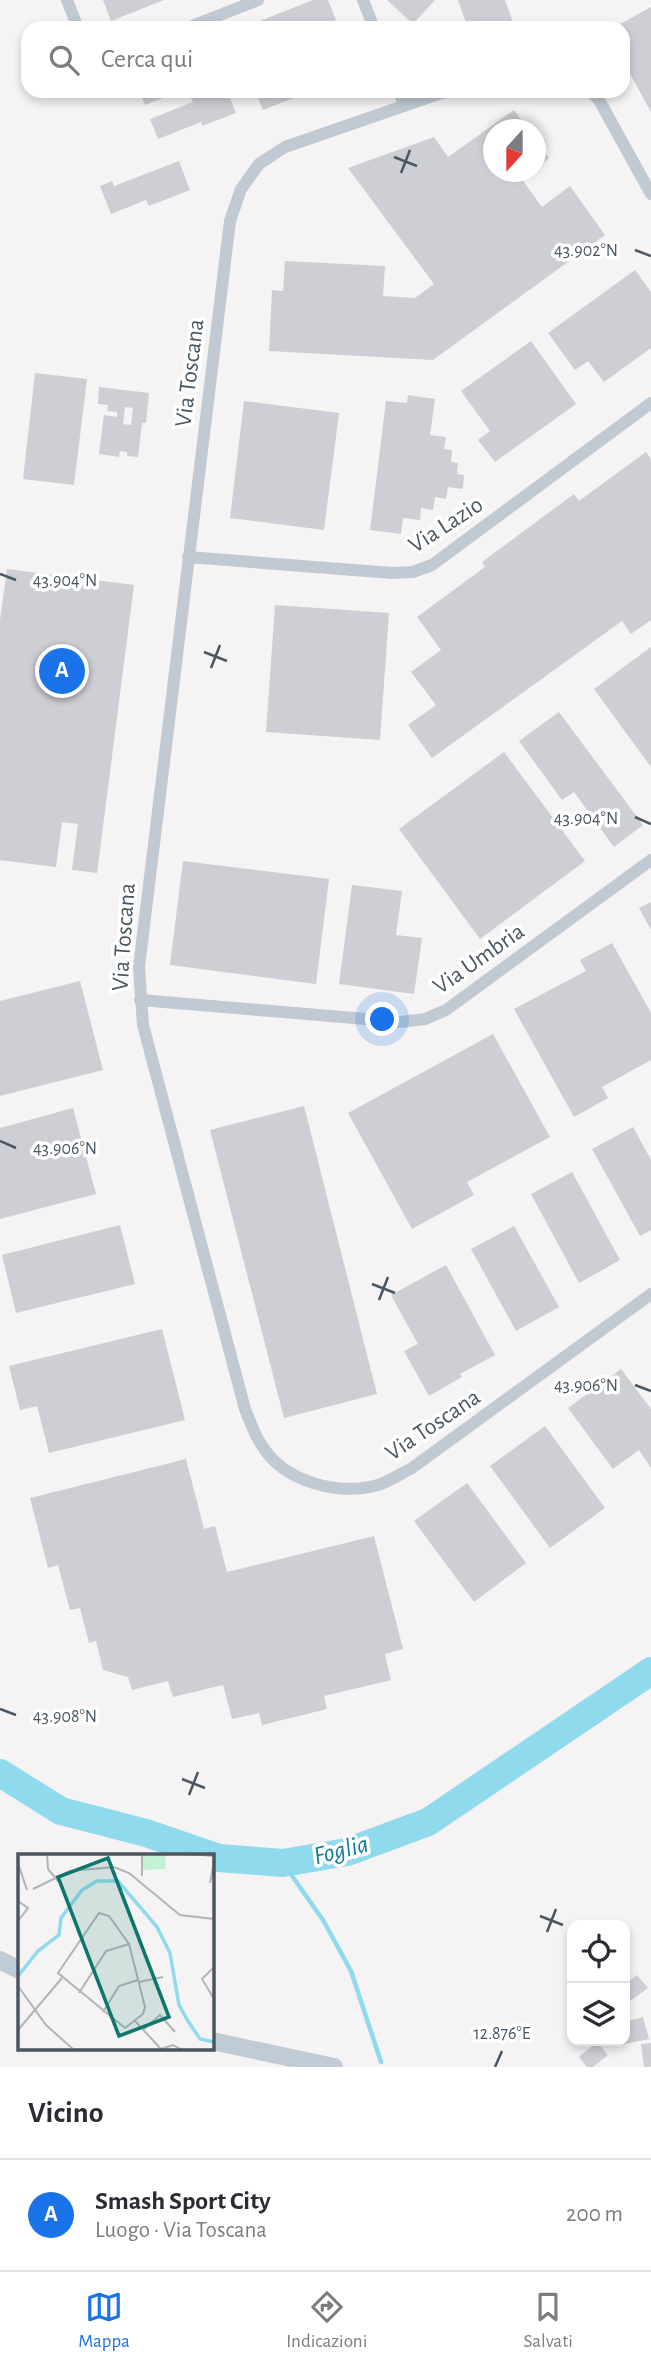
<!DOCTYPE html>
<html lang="it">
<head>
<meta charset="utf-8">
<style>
  body { margin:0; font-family:"Alegreya Sans",sans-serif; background:#f2f2f3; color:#2b2b33 }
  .controls { position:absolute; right:21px; bottom:21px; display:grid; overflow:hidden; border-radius:14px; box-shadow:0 4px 10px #0003 }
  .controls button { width:63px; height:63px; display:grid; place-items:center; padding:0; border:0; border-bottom:2px solid #e1e1e2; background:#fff; color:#2b2b33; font:35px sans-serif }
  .compass { position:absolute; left:483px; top:119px; width:63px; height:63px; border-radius:50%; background:#fff; box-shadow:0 4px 10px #0003; rotate:201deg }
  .you { position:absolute; left:383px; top:1020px; width:24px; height:24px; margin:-18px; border:5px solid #fff; border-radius:50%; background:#1a73e8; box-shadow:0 0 0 10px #1a73e833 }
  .badge { display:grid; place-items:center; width:46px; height:46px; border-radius:50%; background:#1a73e8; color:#fff; font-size:23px; font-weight:700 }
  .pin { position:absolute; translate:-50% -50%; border:4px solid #fff; box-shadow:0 2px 7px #0006 }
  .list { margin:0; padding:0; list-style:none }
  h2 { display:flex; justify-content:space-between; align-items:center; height:91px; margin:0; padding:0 28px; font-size:30px }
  h2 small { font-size:23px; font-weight:400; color:#7c7c81 }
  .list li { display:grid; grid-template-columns:46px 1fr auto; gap:21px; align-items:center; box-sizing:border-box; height:112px; padding:0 28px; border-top:2px solid #e1e1e2 }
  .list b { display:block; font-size:26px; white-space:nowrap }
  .list p { margin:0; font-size:23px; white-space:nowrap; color:#7c7c81 }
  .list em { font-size:23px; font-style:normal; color:#7c7c81 }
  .icon { flex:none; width:38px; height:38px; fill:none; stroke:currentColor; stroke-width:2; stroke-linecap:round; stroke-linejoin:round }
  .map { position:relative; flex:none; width:651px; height:2067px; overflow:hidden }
  .search { position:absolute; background:#fff; box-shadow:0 4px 10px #0003; left:21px; right:21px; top:21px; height:77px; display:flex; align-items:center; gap:18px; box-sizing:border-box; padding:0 24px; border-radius:21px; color:#7c7c81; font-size:26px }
  .sheet { height:203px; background:#fff }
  nav { display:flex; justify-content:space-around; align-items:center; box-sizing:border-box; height:98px; border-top:2px solid #e1e1e2; background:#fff; font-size:19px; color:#7c7c81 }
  nav a { display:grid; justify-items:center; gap:4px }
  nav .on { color:#1a73e8 }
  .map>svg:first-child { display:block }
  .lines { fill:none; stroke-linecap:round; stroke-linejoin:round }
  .stream { stroke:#90daee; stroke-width:4.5 }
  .river { stroke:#90daee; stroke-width:28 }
  .building { fill:#cdcfd5; fill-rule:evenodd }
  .street { stroke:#c1cad2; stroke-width:12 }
  .secondary { stroke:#c1cbd6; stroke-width:18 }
  .ticks { fill:none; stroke:#4a5661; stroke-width:2.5 }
  .labels { text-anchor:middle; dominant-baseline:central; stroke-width:7; stroke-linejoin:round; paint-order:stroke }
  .street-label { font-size:24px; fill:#4a5661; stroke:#fff }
  .water-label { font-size:26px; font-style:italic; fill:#0c7c9b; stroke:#fff }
  .inset-river { fill:none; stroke:#90daee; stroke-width:3.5 }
  .inset-road { fill:none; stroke:#b1b4b9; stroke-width:2 }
  .view { fill:#0f766e; fill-opacity:0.15; stroke:#0f766e; stroke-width:3.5 }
  .inset-edge { fill:none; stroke:#4a5661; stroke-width:3.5 }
  .ticks-label { font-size:18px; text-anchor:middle; fill:#4a5661; stroke:#fff; stroke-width:7; stroke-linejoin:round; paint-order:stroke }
</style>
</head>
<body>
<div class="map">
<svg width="651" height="2067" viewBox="0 0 651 2067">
  <rect width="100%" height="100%" fill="#f5f3f3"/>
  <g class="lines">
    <polyline class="stream" points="283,1863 323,1920 351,1971 381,2062"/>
    <polyline class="river" points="0,1773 61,1811 146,1833 219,1858 283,1863 347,1852 428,1822 651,1671"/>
  </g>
  <g class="building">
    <polygon points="103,0 164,0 111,21"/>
    <polygon points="313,0 328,0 336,20 316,28 242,28"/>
    <polygon points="387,0 435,0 413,24"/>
    <polygon points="458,0 505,0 513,22 497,28 468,28"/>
    <polygon points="651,7 651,112 623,61 623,28 613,28"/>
    <polygon points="139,91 181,91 145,105"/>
    <polygon points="188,91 227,91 236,113 202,126 201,122 158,139 150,119 193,102"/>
    <polygon points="255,91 299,91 301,95 263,110"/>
    <polygon points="514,110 528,130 494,130 494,172 530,172 521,178 542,207 570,186 605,235 433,360 269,351 272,290 283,291 285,261 385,266 383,296 415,298 434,284 348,168 434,137 448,157"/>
    <polygon points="536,140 549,158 536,168"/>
    <polygon points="179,161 190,190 149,206 146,200 111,214 100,186 112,181 114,186"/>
    <polygon points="635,270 651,292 651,348 604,382 588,361 575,370 548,333"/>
    <polygon points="531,341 576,404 495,462 478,440 490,431 461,391"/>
    <polygon points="35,373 87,379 74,485 23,479"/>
    <path d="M99 387 149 393 146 423H142L138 457 127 456V452L120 451 119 457 99 454 104 415 117 417V412L107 411 108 405 98 404ZM125 407 133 408 131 425 123 424Z"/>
    <polygon points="408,395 435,399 430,435 446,437 444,449 452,450 451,462 458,463 457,474 464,475 463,489 448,487 446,499 435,497 433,510 421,508 420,520 403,518 401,534 370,530 386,401 407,403"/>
    <polygon points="244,401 339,413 324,530 230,518"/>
    <polygon points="646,452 651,459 651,620 631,634 622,621 432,758 408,725 436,705 411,672 441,650 417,617 485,567 482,562 574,494 579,501"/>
    <polygon points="7,569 134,585 97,873 72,870 78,824 62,822 56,867 0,860 0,620"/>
    <polygon points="275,605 389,613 380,740 266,732"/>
    <polygon points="651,647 651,767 594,689"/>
    <polygon points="559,712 643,825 614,847 574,792 562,800 519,741"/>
    <polygon points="504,752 585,861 480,939 399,829"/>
    <polygon points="183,861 329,879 316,984 170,965"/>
    <polygon points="352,885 402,891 396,935 422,938 414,994 339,984"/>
    <polygon points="651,902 651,930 639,908"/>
    <polygon points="612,943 651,1013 651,1060 602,1087 608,1098 574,1117 514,1009 586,971 580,960"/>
    <polygon points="80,981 103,1070 0,1096 0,1001"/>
    <polygon points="493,1034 550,1137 467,1182 474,1195 412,1229 348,1113"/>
    <polygon points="304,1106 377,1394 284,1418 210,1130"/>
    <polygon points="73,1108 96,1194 0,1219 0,1128"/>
    <polygon points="633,1127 651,1160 651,1230 640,1236 592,1149"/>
    <polygon points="572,1172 620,1260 579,1283 531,1194"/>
    <polygon points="120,1225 135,1284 16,1313 2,1255"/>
    <polygon points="514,1226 559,1307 516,1331 471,1249"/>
    <polygon points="446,1265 495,1355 460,1374 462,1377 429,1396 404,1351 418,1344 391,1295"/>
    <polygon points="162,1329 185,1420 49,1453 37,1406 20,1410 9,1366"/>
    <polygon points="621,1369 651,1409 651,1468 639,1450 613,1469 568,1408"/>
    <polygon points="545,1426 605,1508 550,1548 490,1466"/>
    <polygon points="186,1459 204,1529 215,1526 227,1572 374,1536 403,1649 385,1654 391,1680 324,1696 327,1709 262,1725 259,1713 232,1719 223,1685 173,1697 168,1681 132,1690 128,1677 103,1670 96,1641 89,1643 80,1608 70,1610 58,1565 48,1568 30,1498"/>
    <polygon points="467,1483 526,1563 474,1602 414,1521"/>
    <polygon points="637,1975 648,1988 626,2004 625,1984"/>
    <polygon points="643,2017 649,2039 620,2045 619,2041 625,2041 625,2022"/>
    <polygon points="597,2042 608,2055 593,2067 587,2067 579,2057"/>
    <polygon points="651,2043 651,2067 644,2067 641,2044"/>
  </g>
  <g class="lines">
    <g class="street">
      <polyline points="67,0 78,28"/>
      <polyline points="363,0 374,28"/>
      <polyline points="187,28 258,0"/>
      <polyline points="399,91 404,105"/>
      <path d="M447 91 285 147 259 164 241 189 230 221 139 967 143 1025 245 1409C250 1421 254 1434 261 1444 283 1482 338 1496 378 1485 390 1481 402 1473 412 1468L651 1294"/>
      <polyline points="590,91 599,100 651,194"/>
      <polyline points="188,557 392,573 413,572 432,565 651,403"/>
      <polyline points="140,1000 401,1022 425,1019 446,1010 651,860"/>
    </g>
    <g class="secondary">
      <polyline points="0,1960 19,1970"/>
      <polyline points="212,2041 334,2067"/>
    </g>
  </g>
  <path class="ticks" d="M394 157 417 166M401 173 410 150M635 250 651 256M0 574 16 580M204 652 227 661M211 668 220 645M635 817 651 824M0 1141 16 1148M372 1284 395 1293M379 1300 388 1277M635 1385 651 1391M0 1709 16 1715M182 1779 205 1788M189 1795 198 1772M540 1916 563 1925M547 1932 556 1909M495 2067 502 2051"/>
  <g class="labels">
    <g class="street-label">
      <text transform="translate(190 373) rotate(-83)">Via Toscana</text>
      <text transform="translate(446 525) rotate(-33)">Via Lazio</text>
      <text transform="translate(124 937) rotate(-86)">Via Toscana</text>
      <text transform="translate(479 959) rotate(-35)">Via Umbria</text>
      <text transform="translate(433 1425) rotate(-34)">Via Toscana</text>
    </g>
    <g class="water-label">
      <text transform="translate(341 1850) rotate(-14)">Foglia</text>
    </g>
  </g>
  <g transform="translate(18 1854)">
    <rect width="196" height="196" fill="#f5f3f3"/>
    <path d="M147 1 148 15 125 16V2Z" fill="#c3f1d5"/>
    <path class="inset-river" d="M0 122 20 97 41 81 43 64 64 36 79 27H100L139 73 152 99 161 151 170 167 182 185 196 188"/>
    <path class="inset-road" d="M29 0 30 15 41 28M124 0V22M169 0 196 2M0 9 9 36M192 29 196 8M15 35 52 17 96 13 111 19 162 61 196 65M0 47 10 54 0 67M81 59 91 62 111 90 127 153 125 160 107 174 40 119ZM196 113 184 125 196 145M121 128 145 123M0 132 28 171 56 196M61 139 88 97 111 90M85 158 101 132 120 126M117 167 143 195 155 191 164 196M0 176 44 124M125 176 142 161 157 178"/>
    <path class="view" d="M90 4 151 163 101 182 40 23Z"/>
    <rect width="196" height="196" class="inset-edge"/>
  </g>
  <g class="ticks-label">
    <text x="586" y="256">43.902°N</text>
    <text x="65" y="586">43.904°N</text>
    <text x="586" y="824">43.904°N</text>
    <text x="65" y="1154">43.906°N</text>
    <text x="586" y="1391">43.906°N</text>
    <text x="65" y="1722">43.908°N</text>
    <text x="502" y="2039">12.876°E</text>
  </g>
</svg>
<div class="controls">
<button><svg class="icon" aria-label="locate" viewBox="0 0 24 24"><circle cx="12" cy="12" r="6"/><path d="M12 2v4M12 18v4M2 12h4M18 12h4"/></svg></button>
<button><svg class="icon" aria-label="layers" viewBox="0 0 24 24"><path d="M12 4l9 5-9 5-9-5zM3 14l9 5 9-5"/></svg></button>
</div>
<svg class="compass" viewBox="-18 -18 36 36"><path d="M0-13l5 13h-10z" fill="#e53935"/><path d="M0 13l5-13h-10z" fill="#7c7c81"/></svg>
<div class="you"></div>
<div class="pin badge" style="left:62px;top:671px">A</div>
<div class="search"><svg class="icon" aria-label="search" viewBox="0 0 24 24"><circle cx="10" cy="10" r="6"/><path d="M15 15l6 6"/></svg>Cerca qui</div>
</div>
<section class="sheet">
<h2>Vicino<small></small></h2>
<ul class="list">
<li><span class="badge">A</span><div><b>Smash Sport City</b><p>Luogo · Via Toscana</p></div><em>200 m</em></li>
</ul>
</section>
<nav>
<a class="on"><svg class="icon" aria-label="map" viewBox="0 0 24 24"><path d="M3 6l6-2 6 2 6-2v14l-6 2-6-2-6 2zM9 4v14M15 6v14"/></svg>Mappa</a>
<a><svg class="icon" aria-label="directions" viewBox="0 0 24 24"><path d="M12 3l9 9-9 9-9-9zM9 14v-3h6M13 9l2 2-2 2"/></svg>Indicazioni</a>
<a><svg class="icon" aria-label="saved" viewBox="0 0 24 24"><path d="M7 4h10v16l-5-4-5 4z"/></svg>Salvati</a>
</nav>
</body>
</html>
